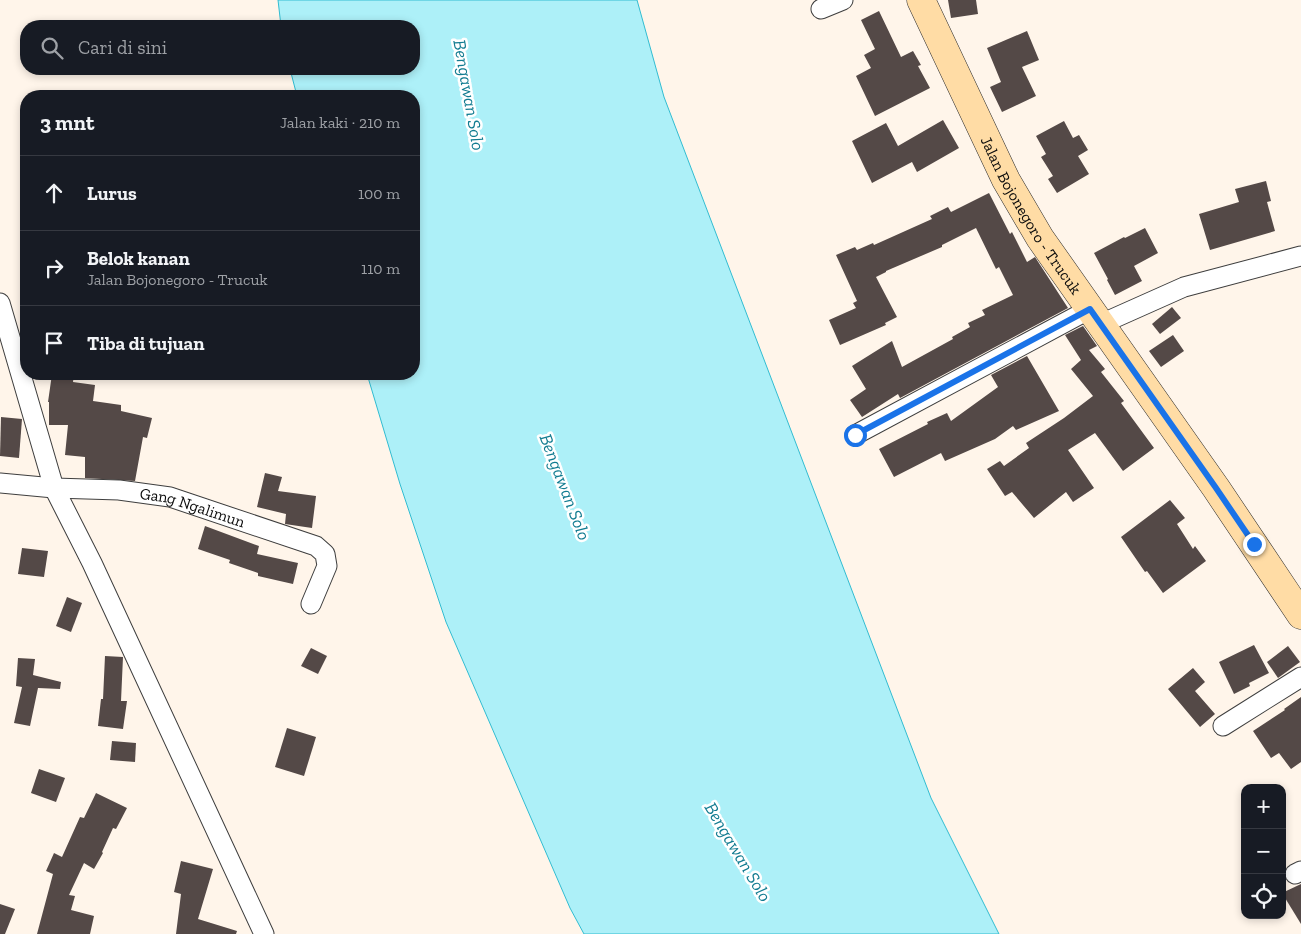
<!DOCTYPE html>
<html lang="id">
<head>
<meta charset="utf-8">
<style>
  body { margin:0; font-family:"Zilla Slab",serif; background:#242831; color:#f1f3f6 }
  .controls { position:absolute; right:15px; bottom:15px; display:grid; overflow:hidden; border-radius:10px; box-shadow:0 2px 8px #0003 }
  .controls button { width:45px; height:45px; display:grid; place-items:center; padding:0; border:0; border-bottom:1px solid #363941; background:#171b24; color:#f1f3f6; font:25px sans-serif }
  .stop { position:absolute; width:15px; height:15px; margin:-11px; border:4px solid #1a73e8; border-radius:50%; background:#fff }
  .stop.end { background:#1a73e8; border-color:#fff; box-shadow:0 1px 5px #0008 }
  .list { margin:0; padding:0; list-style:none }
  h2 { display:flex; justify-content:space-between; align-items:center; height:65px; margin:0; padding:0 20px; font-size:21px }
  h2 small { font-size:16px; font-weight:400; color:#9ea1a6 }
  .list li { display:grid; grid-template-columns:32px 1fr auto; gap:15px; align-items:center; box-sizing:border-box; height:75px; padding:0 20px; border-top:1px solid #363941 }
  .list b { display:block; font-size:19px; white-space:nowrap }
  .list p { margin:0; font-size:16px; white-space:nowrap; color:#9ea1a6 }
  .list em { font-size:16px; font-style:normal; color:#9ea1a6 }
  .icon { flex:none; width:28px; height:28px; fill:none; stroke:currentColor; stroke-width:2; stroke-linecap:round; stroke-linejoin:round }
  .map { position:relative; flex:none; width:1301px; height:934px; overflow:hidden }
  .search { position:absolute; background:#171b24; box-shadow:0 2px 8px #0003; left:20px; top:20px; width:400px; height:55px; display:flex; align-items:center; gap:12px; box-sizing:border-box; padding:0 18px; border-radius:20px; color:#9ea1a6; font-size:19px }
  .panel { position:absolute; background:#171b24; box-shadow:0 2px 8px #0003; left:20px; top:90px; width:400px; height:290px; border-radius:20px }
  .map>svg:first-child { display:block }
  .water { fill:#adf0f8; stroke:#32bcd1 }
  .building { fill:#544947 }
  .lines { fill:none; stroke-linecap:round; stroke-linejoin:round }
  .street-casing { stroke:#3e3e3e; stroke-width:21 }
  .secondary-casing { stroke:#2d2d2d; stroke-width:29 }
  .street { stroke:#fff; stroke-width:19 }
  .secondary { stroke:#ffdca5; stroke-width:28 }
  .route { stroke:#1a73e8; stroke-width:6 }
  .labels { text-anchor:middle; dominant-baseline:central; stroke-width:5; stroke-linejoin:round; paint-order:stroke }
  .street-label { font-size:16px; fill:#0b0b0b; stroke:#fff }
  .water-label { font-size:18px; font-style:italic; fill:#127c91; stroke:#fff }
</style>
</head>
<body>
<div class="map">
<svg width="1301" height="934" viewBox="0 0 1301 934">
  <rect width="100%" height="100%" fill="#fff5ea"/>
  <polygon class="water" points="278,0 637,0 664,97 931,798 999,934 584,934 570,908 446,622 400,484 367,374 414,374 414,96 297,96 290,69 414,69 414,26 281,26"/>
  <g class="building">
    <polygon points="948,0 976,0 978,14 951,18"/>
    <polygon points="879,11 901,57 913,51 921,65 918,66 930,88 875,116 856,76 871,68 864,55 875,49 861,20"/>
    <polygon points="1027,31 1039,60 1022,67 1036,96 1002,112 990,87 1001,82 987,48"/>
    <polygon points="943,120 959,148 917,172 912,162 872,183 852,141 886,123 898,146"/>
    <polygon points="1064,121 1073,138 1079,135 1088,150 1078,156 1089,174 1057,193 1048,179 1053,176 1041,157 1046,154 1036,136"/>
    <polygon points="1266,181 1271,201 1267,202 1275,231 1210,250 1199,214 1239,202 1235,189"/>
    <polygon points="989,193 1010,234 1012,232 1027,262 1035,257 1068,308 900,398 898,394 862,417 850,400 866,389 852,366 892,341 902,367 953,339 952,337 970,327 968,323 985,315 982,310 1013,295 999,267 996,269 976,228 942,245 942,247 886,271 886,272 876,277 897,317 885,323 886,325 840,345 829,320 856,308 853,303 857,301 836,255 855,247 857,250 873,243 874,245 932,219 930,216 948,207 951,212"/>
    <polygon points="1145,228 1158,253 1134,266 1142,281 1115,295 1107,280 1108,279 1094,253 1124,237 1125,238"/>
    <polygon points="1172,307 1181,318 1160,334 1152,324"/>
    <polygon points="1083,326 1097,346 1089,350 1105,369 1101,372 1124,401 1121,403 1154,448 1123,471 1095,433 1068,450 1094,488 1073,502 1066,492 1034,518 1012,492 1005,496 987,469 1000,461 1004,466 1029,448 1026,443 1064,418 1093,396 1071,369 1081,360 1065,335"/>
    <polygon points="1173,335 1184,351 1161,367 1149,351"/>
    <polygon points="1027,356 1059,411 1016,430 1013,426 995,439 945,461 941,453 894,477 879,449 928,424 927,422 947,413 951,421 998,387 991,375"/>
    <polygon points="52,374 74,374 73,382 95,385 93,401 121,405 121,411 152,418 147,438 143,437 135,481 85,478 85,457 65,455 68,425 49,425 49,402 48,402"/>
    <polygon points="1,417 22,419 19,458 0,456"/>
    <polygon points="265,473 282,477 278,491 316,496 312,528 285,524 286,514 257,507"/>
    <polygon points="1170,500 1185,518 1177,524 1193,549 1195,546 1206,561 1163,593 1147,571 1145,572 1121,537"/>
    <polygon points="205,526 259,546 257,554 298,563 293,584 258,576 258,573 229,563 230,560 198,549"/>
    <polygon points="22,548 48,551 44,577 18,574"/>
    <polygon points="67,597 82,603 71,632 56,626"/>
    <polygon points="1254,645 1269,673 1249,683 1250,686 1234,694 1219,662"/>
    <polygon points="1288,646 1300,662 1278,678 1267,662"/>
    <polygon points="311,648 327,656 318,674 301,666"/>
    <polygon points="105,656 123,657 121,701 127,701 123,729 98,726 101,699 103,699"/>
    <polygon points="18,658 35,659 33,675 61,682 60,689 38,688 30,726 14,723 22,687 16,686"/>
    <polygon points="1193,668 1205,682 1195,691 1215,714 1200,727 1168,689"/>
    <polygon points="1301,697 1301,762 1291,769 1279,753 1271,758 1253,731 1285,710 1284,709"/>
    <polygon points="287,728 316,737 304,776 275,767"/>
    <polygon points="112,741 136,743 135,762 110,760"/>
    <polygon points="39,769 65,778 56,802 31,793"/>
    <polygon points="96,793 127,808 116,829 113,828 102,852 103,853 94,869 84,863 69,895 75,896 71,910 94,916 90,934 37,934 53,874 46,871 54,853 62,857 80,817 84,818"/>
    <polygon points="181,861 213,869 198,919 237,931 236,934 176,934 181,894 174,892"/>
    <polygon points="1301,884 1301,924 1282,893"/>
    <polygon points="0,904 15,909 5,934 0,934"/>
  </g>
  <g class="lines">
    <defs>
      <g id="street">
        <polyline points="821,9 843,0"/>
        <polyline points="0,303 54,488 92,563 264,934"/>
        <polyline points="1101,324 1184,287 1301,256"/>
        <polyline points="855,435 1090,309"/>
        <path id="s1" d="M0 483 54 488 119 490 170 497 316 546 325 554 327 566 311 604"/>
        <polyline points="1223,726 1301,677"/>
        <polyline points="1295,874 1301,871"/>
      </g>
      <g id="secondary">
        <path id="s2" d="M921 0 1006 180 1040 238 1216 488 1301 615"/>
      </g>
    </defs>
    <use href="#street" class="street-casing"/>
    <use href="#secondary" class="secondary-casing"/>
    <use href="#street" class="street"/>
    <use href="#secondary" class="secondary"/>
  </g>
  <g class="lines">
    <polyline class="route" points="855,435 1090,309 1216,488 1254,544"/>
  </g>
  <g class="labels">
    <g class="street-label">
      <text stroke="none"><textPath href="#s2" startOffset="242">Jalan Bojonegoro - Trucuk</textPath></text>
      <text stroke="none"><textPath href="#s1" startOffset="195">Gang Ngalimun</textPath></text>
    </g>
    <g class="water-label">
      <text transform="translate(469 95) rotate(80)">Bengawan Solo</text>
      <text transform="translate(565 487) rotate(69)">Bengawan Solo</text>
      <text transform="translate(738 852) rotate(59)">Bengawan Solo</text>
    </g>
  </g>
</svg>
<div class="controls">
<button>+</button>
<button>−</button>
<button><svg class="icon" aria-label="locate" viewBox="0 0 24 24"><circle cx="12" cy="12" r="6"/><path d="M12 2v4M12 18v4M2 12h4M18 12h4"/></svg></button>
</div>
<div class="stop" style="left:855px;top:435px"></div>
<div class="stop end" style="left:1254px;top:544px"></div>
<div class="search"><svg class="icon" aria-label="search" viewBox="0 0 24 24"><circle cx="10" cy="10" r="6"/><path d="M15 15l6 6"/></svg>Cari di sini</div>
<section class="panel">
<h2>3 mnt<small>Jalan kaki · 210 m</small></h2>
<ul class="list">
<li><svg class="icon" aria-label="ahead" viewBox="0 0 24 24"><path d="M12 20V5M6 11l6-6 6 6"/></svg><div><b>Lurus</b></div><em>100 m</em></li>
<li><svg class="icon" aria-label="right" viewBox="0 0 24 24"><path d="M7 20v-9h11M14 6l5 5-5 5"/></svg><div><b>Belok kanan</b><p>Jalan Bojonegoro - Trucuk</p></div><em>110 m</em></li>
<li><svg class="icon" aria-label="arrive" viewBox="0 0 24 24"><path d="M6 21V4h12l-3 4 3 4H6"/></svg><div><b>Tiba di tujuan</b></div></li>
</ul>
</section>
</div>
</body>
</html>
